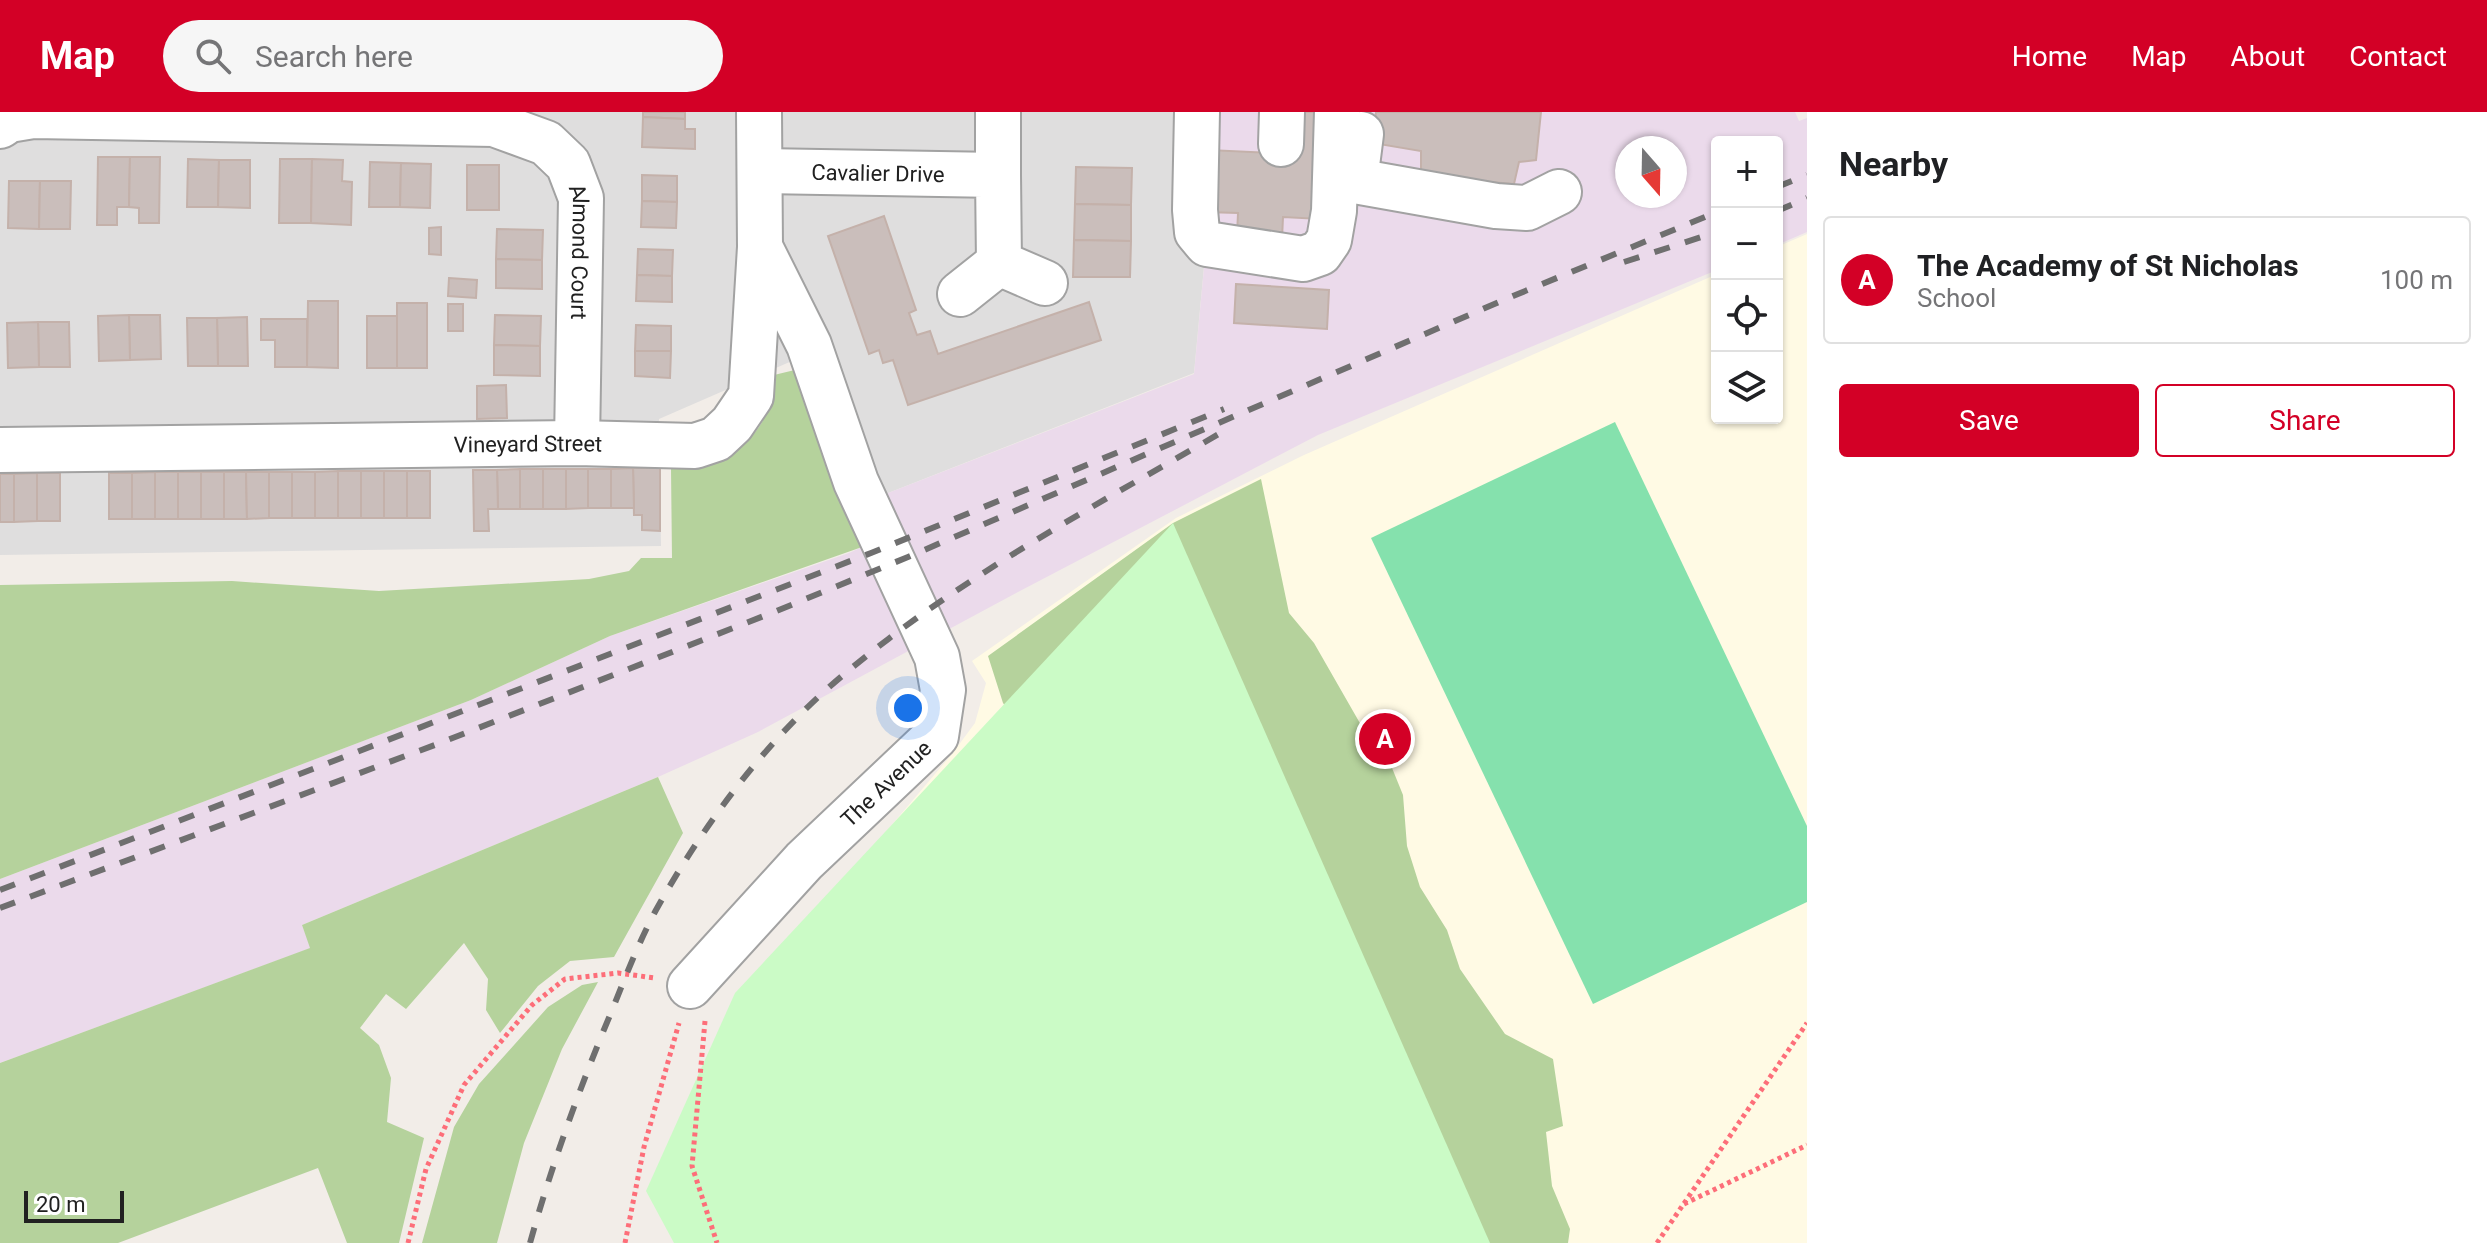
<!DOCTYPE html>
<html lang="en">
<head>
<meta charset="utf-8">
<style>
  body { margin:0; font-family:Roboto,sans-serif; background:#f6f6f6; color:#202124 }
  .controls { position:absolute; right:24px; top:24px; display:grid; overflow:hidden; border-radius:8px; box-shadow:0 2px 6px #0004 }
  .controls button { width:72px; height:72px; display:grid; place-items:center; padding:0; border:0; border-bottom:2px solid #e0e0e0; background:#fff; color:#202124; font:40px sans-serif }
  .compass { position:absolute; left:1615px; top:24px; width:72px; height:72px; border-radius:50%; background:#fff; box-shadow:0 2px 6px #0004; rotate:160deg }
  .scale { position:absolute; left:24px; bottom:20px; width:100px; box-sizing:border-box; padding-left:8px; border:4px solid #212121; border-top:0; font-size:22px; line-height:28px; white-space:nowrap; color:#212121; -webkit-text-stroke:6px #fff; paint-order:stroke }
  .you { position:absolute; left:908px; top:596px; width:28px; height:28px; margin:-20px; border:6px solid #fff; border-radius:50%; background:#1a73e8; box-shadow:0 0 0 12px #1a73e833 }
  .badge { display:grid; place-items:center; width:52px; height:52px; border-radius:50%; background:#d30026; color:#fff; font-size:26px; font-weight:700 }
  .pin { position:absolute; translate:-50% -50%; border:4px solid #fff; box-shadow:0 2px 8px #0006 }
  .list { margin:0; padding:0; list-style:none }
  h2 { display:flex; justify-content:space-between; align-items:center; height:104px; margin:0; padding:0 32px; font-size:34px }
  h2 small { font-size:26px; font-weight:400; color:#757577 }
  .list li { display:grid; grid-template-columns:52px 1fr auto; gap:24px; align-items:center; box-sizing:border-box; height:128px; margin:0 16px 16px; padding:0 16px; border:2px solid #e0e0e0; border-radius:8px }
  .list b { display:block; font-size:30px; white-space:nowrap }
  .list p { margin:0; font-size:26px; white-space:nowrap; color:#757577 }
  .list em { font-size:26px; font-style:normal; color:#757577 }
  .actions { display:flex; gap:16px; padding:24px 32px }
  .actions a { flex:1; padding:18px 0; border:2px solid #d30026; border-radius:8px; text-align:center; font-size:28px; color:#d30026 }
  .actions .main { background:#d30026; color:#fff }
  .icon { flex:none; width:44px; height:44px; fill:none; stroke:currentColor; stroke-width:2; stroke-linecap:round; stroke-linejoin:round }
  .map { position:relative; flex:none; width:1807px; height:1131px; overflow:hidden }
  header { display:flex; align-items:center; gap:48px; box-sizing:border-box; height:112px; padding:0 40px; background:#d30026; color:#fff }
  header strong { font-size:38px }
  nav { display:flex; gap:44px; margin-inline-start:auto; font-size:28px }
  .search { width:560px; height:72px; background:#f6f6f6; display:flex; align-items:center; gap:20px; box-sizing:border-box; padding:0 28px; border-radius:44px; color:#757577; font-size:30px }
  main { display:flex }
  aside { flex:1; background:#fff }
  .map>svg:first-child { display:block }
  .residential { fill:#dfdede }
  .industrial { fill:#ebdaeb; fill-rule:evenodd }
  .education { fill:#fffae4 }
  .forest { fill:#b5d29c }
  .park { fill:#cbfbc6 }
  .pitch { fill:#85e1ad }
  .building { fill:#cabebb; stroke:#c4b1aa; stroke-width:2 }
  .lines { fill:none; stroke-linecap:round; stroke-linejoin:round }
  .minor-casing { stroke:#a2a2a2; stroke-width:48 }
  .path { stroke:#fd6e79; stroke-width:5; stroke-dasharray:4 4; stroke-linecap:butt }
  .minor { stroke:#fff; stroke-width:44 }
  .rail { stroke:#6f6f6f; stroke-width:6; stroke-dasharray:16 16; stroke-linecap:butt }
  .labels { text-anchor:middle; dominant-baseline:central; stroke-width:7; stroke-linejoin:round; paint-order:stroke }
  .street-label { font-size:22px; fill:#212121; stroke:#fff }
</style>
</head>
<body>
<header>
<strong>Map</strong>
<div class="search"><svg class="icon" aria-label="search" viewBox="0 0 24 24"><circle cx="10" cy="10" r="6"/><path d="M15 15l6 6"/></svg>Search here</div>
<nav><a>Home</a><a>Map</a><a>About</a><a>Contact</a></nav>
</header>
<main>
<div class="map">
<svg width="1807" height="1131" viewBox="0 0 1807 1131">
  <rect width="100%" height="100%" fill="#f2ede8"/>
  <polygon class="residential" points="0,0 1187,0 1205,144 1194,261 883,383 831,232 659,307 661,434 0,443"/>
  <path class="industrial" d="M1187 0H1795L1799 9 1807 6V120L1777 133V30H1717V158L1318 323 1018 480 758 620 658 665 302 813 311 836 0 951V767L471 588 610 524 849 441 862 435 889 407 883 383 1194 262 1205 145ZM1627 36H1675V84H1627Z"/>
  <polygon class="education" points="1807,122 1807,1131 763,1131 761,867 952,642 975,611 986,571 972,549 1176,406 1304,343 1717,162 1717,306 1777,306 1777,135"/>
  <g class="forest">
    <path d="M799 257 862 435 610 524 471 588 0 767V473L232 469 379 479 589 467 629 459 641 446H672L671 356C691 352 717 351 734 339 761 322 774 294 774 263Z"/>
    <polygon points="1261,367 1289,501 1314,531 1361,613 1390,651 1403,683 1407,734 1420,775 1447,818 1460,857 1505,922 1553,947 1563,1014 1546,1020 1552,1074 1570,1117 1568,1131 1403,1131 1003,591 988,544 1173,411"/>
    <polygon points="658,665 683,721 614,845 570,849 538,874 500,921 486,898 488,867 464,831 406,897 386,882 360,916 379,933 391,966 387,1010 424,1026 399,1131 347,1131 318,1056 118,1131 0,1131 0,951 310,836 302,813"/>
    <polygon points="598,870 562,937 524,1031 497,1131 422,1131 454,1015 479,972 548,895 582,873"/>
  </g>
  <polygon class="park" points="1173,411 1490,1131 674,1131 646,1079 735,881"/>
  <polygon class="pitch" points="1615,310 1807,714 1807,790 1593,892 1371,426"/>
  <g class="building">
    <polygon points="643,0 685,0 685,7 643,5"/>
    <polygon points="1298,0 1326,0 1320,107 1283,105 1282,127 1237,124 1238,101 1206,100 1209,38 1296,42"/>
    <polygon points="1376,0 1541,0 1536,48 1519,50 1514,72 1421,64 1421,39 1373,31"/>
    <polygon points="643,5 685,7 685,17 695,17 695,37 642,35"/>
    <polygon points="98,45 130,45 129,95 117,95 117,113 97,113"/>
    <polygon points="130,45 160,45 159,111 139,111 139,96 129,95"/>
    <polygon points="188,47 219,48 218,95 187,95"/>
    <polygon points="280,47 312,47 311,111 279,111"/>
    <polygon points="312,47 343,48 342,69 352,70 351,113 311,111"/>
    <polygon points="219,48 250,48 250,96 218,95"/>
    <polygon points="370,50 401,51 400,95 369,95"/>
    <polygon points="401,51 431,52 430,96 400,95"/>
    <rect x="467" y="53" width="32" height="45"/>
    <polygon points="1076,55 1132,56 1131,93 1075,92"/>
    <polygon points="642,63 677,64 677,90 642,89"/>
    <polygon points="9,69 40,69 39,117 8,116"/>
    <polygon points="40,69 71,69 70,117 39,117"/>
    <polygon points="642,89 677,90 676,116 641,115"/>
    <polygon points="1075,92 1131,93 1131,129 1074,128"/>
    <polygon points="884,104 916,198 909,201 917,223 930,219 938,242 1089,190 1101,228 908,293 893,248 883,251 879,238 869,242 828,124"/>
    <polygon points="441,115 441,143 429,142 429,116"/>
    <polygon points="497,117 543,118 542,148 496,147"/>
    <polygon points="1074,128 1131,129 1130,165 1073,165"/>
    <polygon points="638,137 673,138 672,164 637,163"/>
    <polygon points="496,147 542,148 542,177 496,176"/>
    <polygon points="637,163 672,164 672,190 636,189"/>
    <polygon points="449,166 477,168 476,186 448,184"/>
    <polygon points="1236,172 1329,178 1327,217 1234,211"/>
    <polygon points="308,189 338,189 338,256 307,255"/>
    <rect x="397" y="191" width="30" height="65"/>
    <rect x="448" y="192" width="15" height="27"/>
    <polygon points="129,203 160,203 161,247 130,248"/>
    <polygon points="129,203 130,248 99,249 98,204"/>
    <polygon points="495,203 541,204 540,234 494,233"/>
    <rect x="367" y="204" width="30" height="52"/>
    <polygon points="247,205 248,254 218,254 217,206"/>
    <polygon points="187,206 217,206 218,254 188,254"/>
    <polygon points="261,207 307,207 307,255 275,255 275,228 261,228"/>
    <polygon points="38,210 69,210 70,255 39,255"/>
    <polygon points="38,210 39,255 8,256 7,211"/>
    <polygon points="636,213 671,214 671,239 635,239"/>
    <polygon points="494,233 540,234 540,264 494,263"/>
    <polygon points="635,239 671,239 670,266 635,264"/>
    <polygon points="506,273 507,306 477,307 477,274"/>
    <polygon points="633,356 660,356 660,419 642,418 642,403 634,403"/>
    <polygon points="633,356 634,396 611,396 611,357"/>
    <rect x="520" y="357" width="23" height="40"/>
    <polygon points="520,357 520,397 498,397 497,358"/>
    <rect x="543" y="357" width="23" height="40"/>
    <polygon points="566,357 588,357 588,396 566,397"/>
    <rect x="588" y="357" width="23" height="39"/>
    <polygon points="473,358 497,358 498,397 488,397 489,419 474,419"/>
    <rect x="338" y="359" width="23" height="47"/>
    <polygon points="338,359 338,406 315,406 315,360"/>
    <rect x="361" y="359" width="23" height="47"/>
    <rect x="384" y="359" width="23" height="47"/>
    <rect x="407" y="359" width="23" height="47"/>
    <rect x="155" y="360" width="23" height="47"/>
    <polygon points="155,360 155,407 132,407 132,361"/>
    <rect x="178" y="360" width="23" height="47"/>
    <rect x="201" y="360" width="23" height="47"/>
    <polygon points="224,360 246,360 247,407 224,407"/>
    <polygon points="246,360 269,360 269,406 247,407"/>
    <rect x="269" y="360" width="23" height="46"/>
    <rect x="292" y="360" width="23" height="46"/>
    <rect x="37" y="361" width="23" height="48"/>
    <polygon points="37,361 37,409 14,410 14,362"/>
    <rect x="109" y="361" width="23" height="46"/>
    <rect x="0" y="362" width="14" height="48"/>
  </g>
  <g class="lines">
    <defs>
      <g id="minor">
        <polyline points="1197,0 1195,98 1197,120 1207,132 1303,147 1320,141 1329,128 1334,99 1337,0"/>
        <path id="s1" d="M0 14 9 8 33 4 494 12 546 31 568 52 581 86 577 331"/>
        <polyline points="1361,22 1355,69 1496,94 1527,96 1559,80"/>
        <polyline points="1281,32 1282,0"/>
        <path id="s2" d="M760 59 998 63 999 151 1045 171"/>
        <polyline points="998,63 998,0"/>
        <polyline points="960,182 999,151"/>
        <path id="s3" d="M0 338 577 331 695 334 716 327 732 312 751 284 760 135 759 0"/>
        <path id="s4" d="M690 874 804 749 936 624 943 578 937 545 856 370 809 233 761 137"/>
      </g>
    </defs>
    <use href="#minor" class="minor-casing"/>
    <g class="path">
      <polyline points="705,909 692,1054 717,1131"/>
      <polyline points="1684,1092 1807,1033"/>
      <polyline points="408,1131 426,1057 464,973 532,893 565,867 618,861 655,866"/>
      <polyline points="625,1131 644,1035 679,911"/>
      <polyline points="1657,1131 1807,911"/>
    </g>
    <use href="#minor" class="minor"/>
    <g class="rail">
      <polyline points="1777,75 1807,63"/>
      <polyline points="1777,99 1807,86"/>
      <polyline points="1624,150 1717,120"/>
      <polyline points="0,778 871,441 1224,297"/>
      <polyline points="0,796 440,631 774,500 908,445 1513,184 1717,100"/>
      <path d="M530 1131C550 1059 575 989 603 920 620 880 635 837 656 798 705 710 769 624 848 559 962 464 1095 394 1224 319"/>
    </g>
  </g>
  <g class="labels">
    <g class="street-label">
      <text stroke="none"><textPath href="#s2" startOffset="118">Cavalier Drive</textPath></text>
      <text stroke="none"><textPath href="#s1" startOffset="672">Almond Court</textPath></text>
      <text stroke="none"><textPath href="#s3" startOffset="528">Vineyard Street</textPath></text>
      <text stroke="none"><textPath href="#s4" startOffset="282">The Avenue</textPath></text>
    </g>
  </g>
</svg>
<div class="controls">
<button>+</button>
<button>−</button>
<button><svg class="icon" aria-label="locate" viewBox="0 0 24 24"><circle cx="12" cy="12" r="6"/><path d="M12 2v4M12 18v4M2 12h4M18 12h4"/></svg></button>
<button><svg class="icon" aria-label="layers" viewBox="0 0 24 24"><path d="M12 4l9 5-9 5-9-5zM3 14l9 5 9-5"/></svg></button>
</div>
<svg class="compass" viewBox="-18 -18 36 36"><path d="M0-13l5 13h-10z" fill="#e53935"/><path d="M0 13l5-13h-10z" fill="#757577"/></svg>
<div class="scale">20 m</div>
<div class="you"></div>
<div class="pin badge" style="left:1385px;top:627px">A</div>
</div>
<aside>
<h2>Nearby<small></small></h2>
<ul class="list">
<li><span class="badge">A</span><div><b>The Academy of St Nicholas</b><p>School</p></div><em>100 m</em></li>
</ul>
<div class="actions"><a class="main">Save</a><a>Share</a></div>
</aside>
</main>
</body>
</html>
